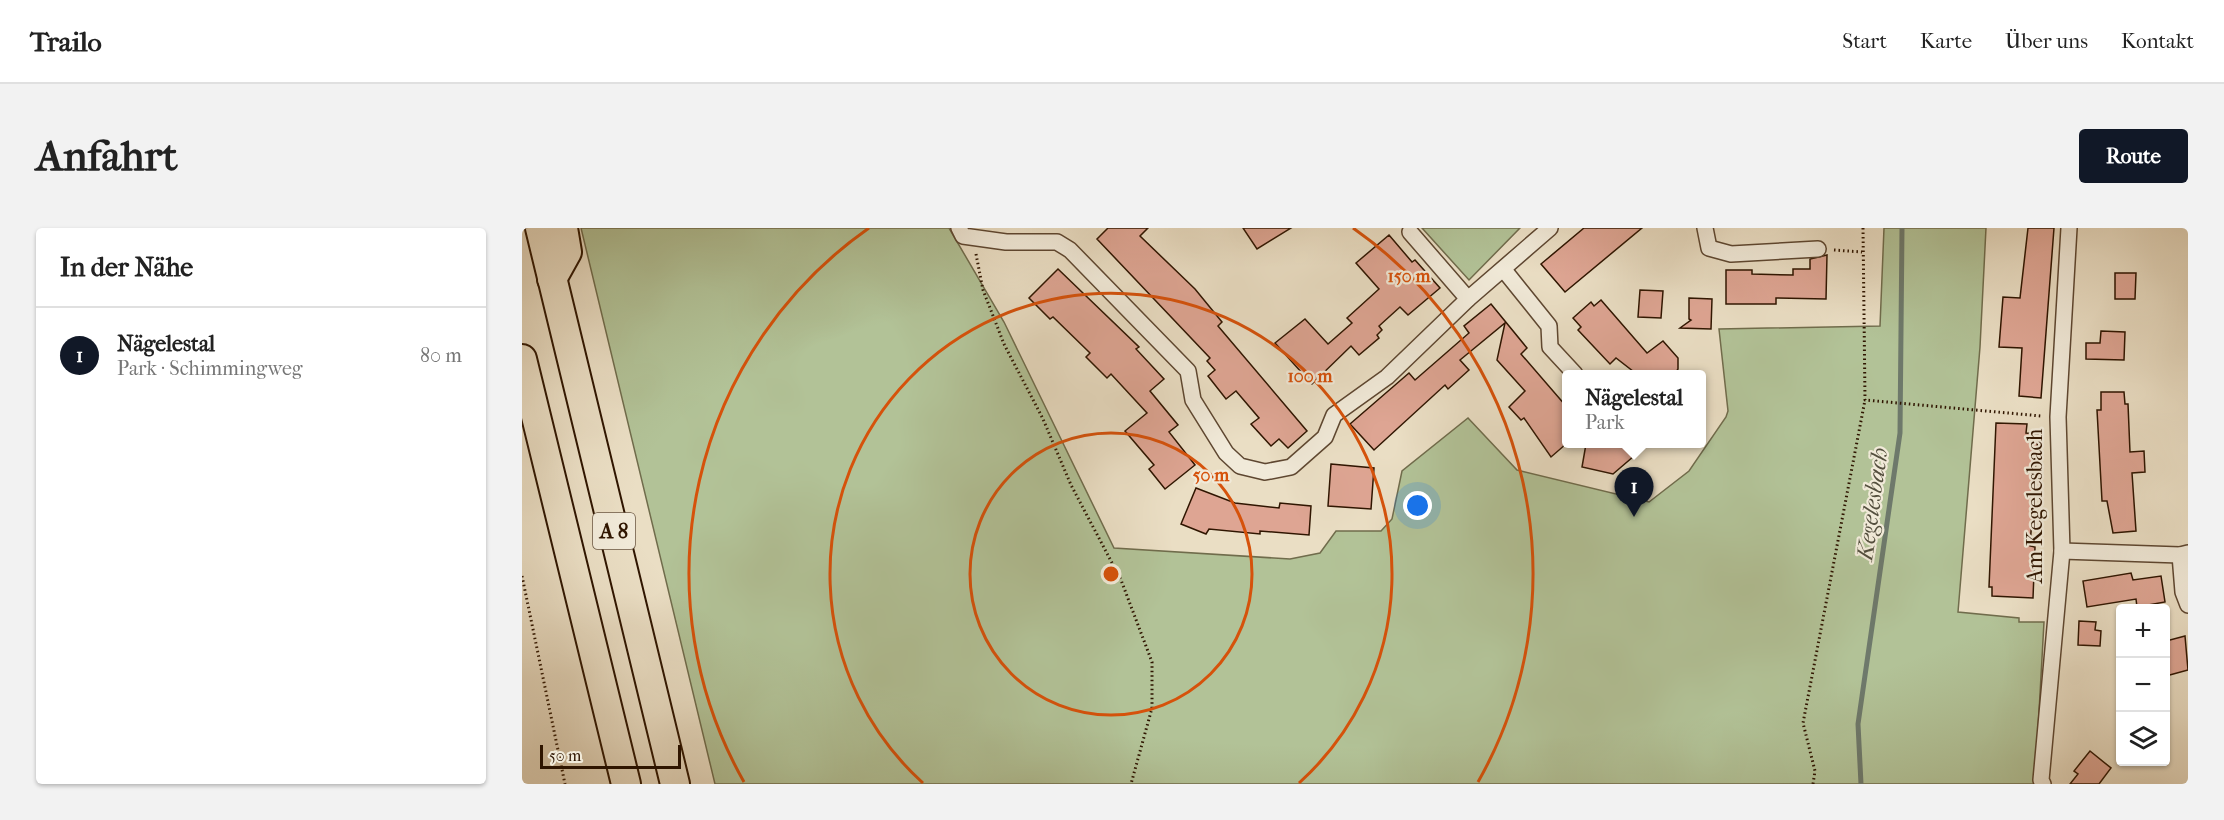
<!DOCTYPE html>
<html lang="de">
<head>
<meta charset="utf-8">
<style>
  body { margin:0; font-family:"IM FELL French Canon",serif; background:#f2f2f2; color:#222 }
  .controls { position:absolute; right:18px; bottom:18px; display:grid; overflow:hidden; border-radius:6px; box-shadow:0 2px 4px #0004 }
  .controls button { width:54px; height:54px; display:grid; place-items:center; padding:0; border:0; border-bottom:2px solid #e0e0e0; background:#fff; color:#222; font:30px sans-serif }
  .scale { position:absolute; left:18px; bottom:15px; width:141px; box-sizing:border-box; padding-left:6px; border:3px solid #2f1500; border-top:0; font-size:16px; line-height:21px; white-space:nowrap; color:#2f1500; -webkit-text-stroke:4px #f1ead9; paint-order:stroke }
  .you { position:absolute; left:896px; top:278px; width:21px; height:21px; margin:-15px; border:4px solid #fff; border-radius:50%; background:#1a73e8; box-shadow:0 0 0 9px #1a73e833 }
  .badge { display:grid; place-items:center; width:39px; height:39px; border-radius:50%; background:#111827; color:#fff; font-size:20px; font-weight:700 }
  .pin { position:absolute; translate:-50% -50px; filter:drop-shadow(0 2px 3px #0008) }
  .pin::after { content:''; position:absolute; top:32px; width:21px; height:18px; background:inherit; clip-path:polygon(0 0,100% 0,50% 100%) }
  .popup { position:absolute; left:1040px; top:142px; width:144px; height:78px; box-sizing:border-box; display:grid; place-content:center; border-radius:6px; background:#fff; filter:drop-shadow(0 2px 4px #0005); font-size:20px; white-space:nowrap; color:#767676 }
  .popup b { font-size:22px; color:#222 }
  .popup::after { content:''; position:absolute; left:50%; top:100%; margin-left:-12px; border:12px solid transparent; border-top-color:#fff }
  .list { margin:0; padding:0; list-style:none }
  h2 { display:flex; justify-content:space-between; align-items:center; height:78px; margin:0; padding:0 24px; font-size:26px }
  h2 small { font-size:20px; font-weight:400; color:#767676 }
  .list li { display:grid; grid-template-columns:39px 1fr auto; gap:18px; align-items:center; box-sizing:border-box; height:96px; padding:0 24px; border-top:2px solid #e0e0e0 }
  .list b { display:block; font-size:22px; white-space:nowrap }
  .list p { margin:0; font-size:20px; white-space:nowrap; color:#767676 }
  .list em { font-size:20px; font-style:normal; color:#767676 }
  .icon { flex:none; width:33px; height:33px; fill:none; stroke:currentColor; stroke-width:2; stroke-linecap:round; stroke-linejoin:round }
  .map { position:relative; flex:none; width:1666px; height:556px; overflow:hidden; border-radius:6px }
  header { display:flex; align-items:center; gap:36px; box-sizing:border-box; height:84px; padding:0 30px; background:#fff; border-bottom:2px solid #e0e0e0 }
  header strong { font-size:28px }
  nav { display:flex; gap:33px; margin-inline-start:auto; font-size:21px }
  .intro { display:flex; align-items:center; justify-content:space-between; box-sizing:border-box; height:144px; padding:0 36px }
  h1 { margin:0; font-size:42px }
  .button { padding:15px 27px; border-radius:6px; background:#111827; color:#fff; font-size:21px; font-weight:700 }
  main { display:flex; gap:36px; padding:0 36px }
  aside { flex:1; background:#fff; border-radius:6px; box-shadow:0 2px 4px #0004 }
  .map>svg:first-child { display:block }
  .green { fill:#b2c297; stroke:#706c4c; stroke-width:1.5 }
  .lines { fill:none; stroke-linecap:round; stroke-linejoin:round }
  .stream { stroke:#6e796b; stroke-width:5 }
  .building { fill:#dea593; stroke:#2f1500; stroke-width:1.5 }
  .street-casing { stroke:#5e4731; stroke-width:18 }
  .highway-casing { stroke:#2f1500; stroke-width:32 }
  .path { stroke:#2f1500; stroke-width:3; stroke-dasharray:1.5 3; stroke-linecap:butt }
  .street { stroke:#f1ead9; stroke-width:15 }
  .highway { stroke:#eadec4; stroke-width:28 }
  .ring { fill:none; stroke:#d6520b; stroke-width:3 }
  .labels { text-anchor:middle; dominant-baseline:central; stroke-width:4.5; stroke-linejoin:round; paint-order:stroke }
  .shield { fill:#f1ead9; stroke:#695541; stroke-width:1.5 }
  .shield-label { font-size:21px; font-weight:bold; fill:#2f1500 }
  .street-label { font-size:22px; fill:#2f1500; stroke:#f1ead9 }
  .water-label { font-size:24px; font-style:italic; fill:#544f3e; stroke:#f1ead9 }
  .centre { fill:#d6520b; stroke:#f1ead9; stroke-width:3 }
  .ring-label { font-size:18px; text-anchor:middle; font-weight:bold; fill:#d6520b; stroke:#f1ead9; stroke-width:4.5; stroke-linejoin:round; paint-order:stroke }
</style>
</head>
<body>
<header>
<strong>Trailo</strong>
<nav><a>Start</a><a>Karte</a><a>Über uns</a><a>Kontakt</a></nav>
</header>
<div class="intro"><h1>Anfahrt</h1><a class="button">Route</a></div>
<main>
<aside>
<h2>In der Nähe<small></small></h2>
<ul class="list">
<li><span class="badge">1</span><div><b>Nägelestal</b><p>Park · Schimmingweg</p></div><em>80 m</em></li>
</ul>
</aside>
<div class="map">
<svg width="1666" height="556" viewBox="0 0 1666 556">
  <rect width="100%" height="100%" fill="#eadec4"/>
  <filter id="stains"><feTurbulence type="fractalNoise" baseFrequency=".00333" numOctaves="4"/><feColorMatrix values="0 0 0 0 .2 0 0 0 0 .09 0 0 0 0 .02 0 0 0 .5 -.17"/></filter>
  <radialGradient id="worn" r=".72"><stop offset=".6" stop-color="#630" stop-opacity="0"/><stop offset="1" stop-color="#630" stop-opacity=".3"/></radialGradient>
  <g class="green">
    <polygon points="59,0 427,0 482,94 592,320 768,331 798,325 814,303 859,303 870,291 880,243 946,190 995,242 1127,274 1167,243 1204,189 1206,183 1197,101 1358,98 1362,0 1464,0 1458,119 1436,384 1497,390 1497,394 1522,394 1513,556 193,556"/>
    <polygon points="900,0 998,0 947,52"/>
  </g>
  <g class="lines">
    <polyline class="stream" points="1339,556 1336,496 1378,205 1380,0"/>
  </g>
  <g class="building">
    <polygon points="586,0 626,0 618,8 673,61 700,94 696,98 785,203 766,220 757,211 749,218 729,196 737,190 714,163 704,171 686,148 693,142 685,133 688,130 575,11"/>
    <polygon points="721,0 769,0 735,21"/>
    <polygon points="1062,0 1120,0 1043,64 1019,36"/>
    <polygon points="1506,0 1532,0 1519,170 1497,168 1500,120 1477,119 1481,69 1498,70"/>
    <polygon points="867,7 890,34 893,32 918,60 886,87 878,79 857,98 860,102 855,107 857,110 837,127 829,118 790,156 753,115 783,91 806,116 830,95 825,90 857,61 834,35"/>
    <polygon points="1305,27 1304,71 1254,70 1254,76 1204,76 1204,42 1230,42 1230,46 1271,47 1271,41 1288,41 1288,31"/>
    <polygon points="536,41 617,119 614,121 642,151 628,163 656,197 647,204 673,237 643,261 627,241 632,237 603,203 625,185 589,146 585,150 564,129 568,125 531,89 528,91 507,70"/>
    <polygon points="1593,45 1614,45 1613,71 1593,71"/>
    <polygon points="1118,62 1141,63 1139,90 1116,89"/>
    <polygon points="1167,70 1190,71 1189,101 1158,100 1169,92 1167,91"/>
    <polygon points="1079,72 1125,125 1141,113 1156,130 1156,141 1152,147 1116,147 1094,130 1088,136 1056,102 1059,99 1051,90 1069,74 1072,78"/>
    <polygon points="969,76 1005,120 999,126 1044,178 1044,216 1029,229 1002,190 999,192 987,179 1003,163 975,132 983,95 938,132 947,142 926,161 923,157 852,222 828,196 887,145 893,152 947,105 942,98"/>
    <polygon points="1579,103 1603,104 1602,132 1564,131 1564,115 1578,115"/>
    <polygon points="1579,164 1602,164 1603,176 1606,176 1608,224 1622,223 1623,244 1610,245 1614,303 1591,305 1585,273 1580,273 1575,182 1579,182"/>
    <polygon points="1474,195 1505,196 1504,205 1516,206 1508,318 1513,319 1511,370 1470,368 1470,359 1467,359"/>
    <polygon points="1064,216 1126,216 1091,246 1060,239"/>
    <polygon points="809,236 852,240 849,281 806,278"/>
    <polygon points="674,260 713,275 757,280 758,275 789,278 787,307 738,303 738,306 687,301 684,306 659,296"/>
    <polygon points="1609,345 1611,352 1639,348 1643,374 1615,379 1614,371 1565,379 1561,353"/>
    <polygon points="1557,393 1574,394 1573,402 1579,403 1578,418 1556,417"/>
    <polygon points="1663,408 1666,442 1644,448 1644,413"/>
    <polygon points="1568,523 1589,540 1577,556 1548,556 1556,546 1552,543"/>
  </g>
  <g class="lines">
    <defs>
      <g id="street">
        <polyline points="437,0 441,8 484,14 535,14 548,22 666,143 671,172 704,225 718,238 743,244 769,239 803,209 812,187 865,149 946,71 1028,0"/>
        <polyline points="1183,0 1187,20 1209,26 1296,21"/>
        <polyline points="888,4 946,71"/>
        <polyline points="982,42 1027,98 1028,119 1053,146"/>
        <polyline points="1540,323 1658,327 1666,325"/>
        <polyline points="1658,327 1661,364 1666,377"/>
        <polyline points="1521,556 1519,552 1540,323 1536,189 1547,0"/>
      </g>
      <g id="highway">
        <polyline points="18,0 153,556"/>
        <polyline points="30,51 45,24 41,0"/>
        <polyline points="0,131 104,556"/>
      </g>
    </defs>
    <use href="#street" class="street-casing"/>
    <use href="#highway" class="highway-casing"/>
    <g class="path">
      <polyline points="1341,0 1343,172 1519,188"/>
      <polyline points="1312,22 1340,24"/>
      <polyline points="454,26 461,62 482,116 521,191 549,257 599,352 630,434 630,480 609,556"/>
      <polyline points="0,348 43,556"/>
      <polyline points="1291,556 1293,543 1281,495 1343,172"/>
    </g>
    <use href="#street" class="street"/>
    <use href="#highway" class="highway"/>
  </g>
  <g class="ring">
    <circle cx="589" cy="346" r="141"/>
    <path d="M401 555A281 281 0 1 1 777 555"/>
    <path d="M222 554A422 422 0 0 1 347 0M831 0A422 422 0 0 1 956 554"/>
  </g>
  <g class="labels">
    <rect class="shield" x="71" y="285" width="42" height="36" rx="4.5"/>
    <g class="shield-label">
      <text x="92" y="303">A 8</text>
    </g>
    <g class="street-label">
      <text transform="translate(1513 278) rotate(-90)">Am Kegelesbach</text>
    </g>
    <g class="water-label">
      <text transform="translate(1350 276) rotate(-82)">Kegelesbach</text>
    </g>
  </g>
  <circle cx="589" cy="346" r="9" class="centre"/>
  <g class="ring-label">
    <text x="887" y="54">150 m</text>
    <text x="788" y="154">100 m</text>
    <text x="689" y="253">50 m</text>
  </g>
  <rect width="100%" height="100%" filter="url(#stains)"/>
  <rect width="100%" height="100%" fill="url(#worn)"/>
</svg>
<div class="controls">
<button>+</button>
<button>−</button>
<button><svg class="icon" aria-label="layers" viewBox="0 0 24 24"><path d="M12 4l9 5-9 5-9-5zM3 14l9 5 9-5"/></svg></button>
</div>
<div class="scale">50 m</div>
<div class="you"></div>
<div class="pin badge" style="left:1112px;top:289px">1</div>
<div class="popup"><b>Nägelestal</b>Park</div>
</div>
</main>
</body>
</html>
